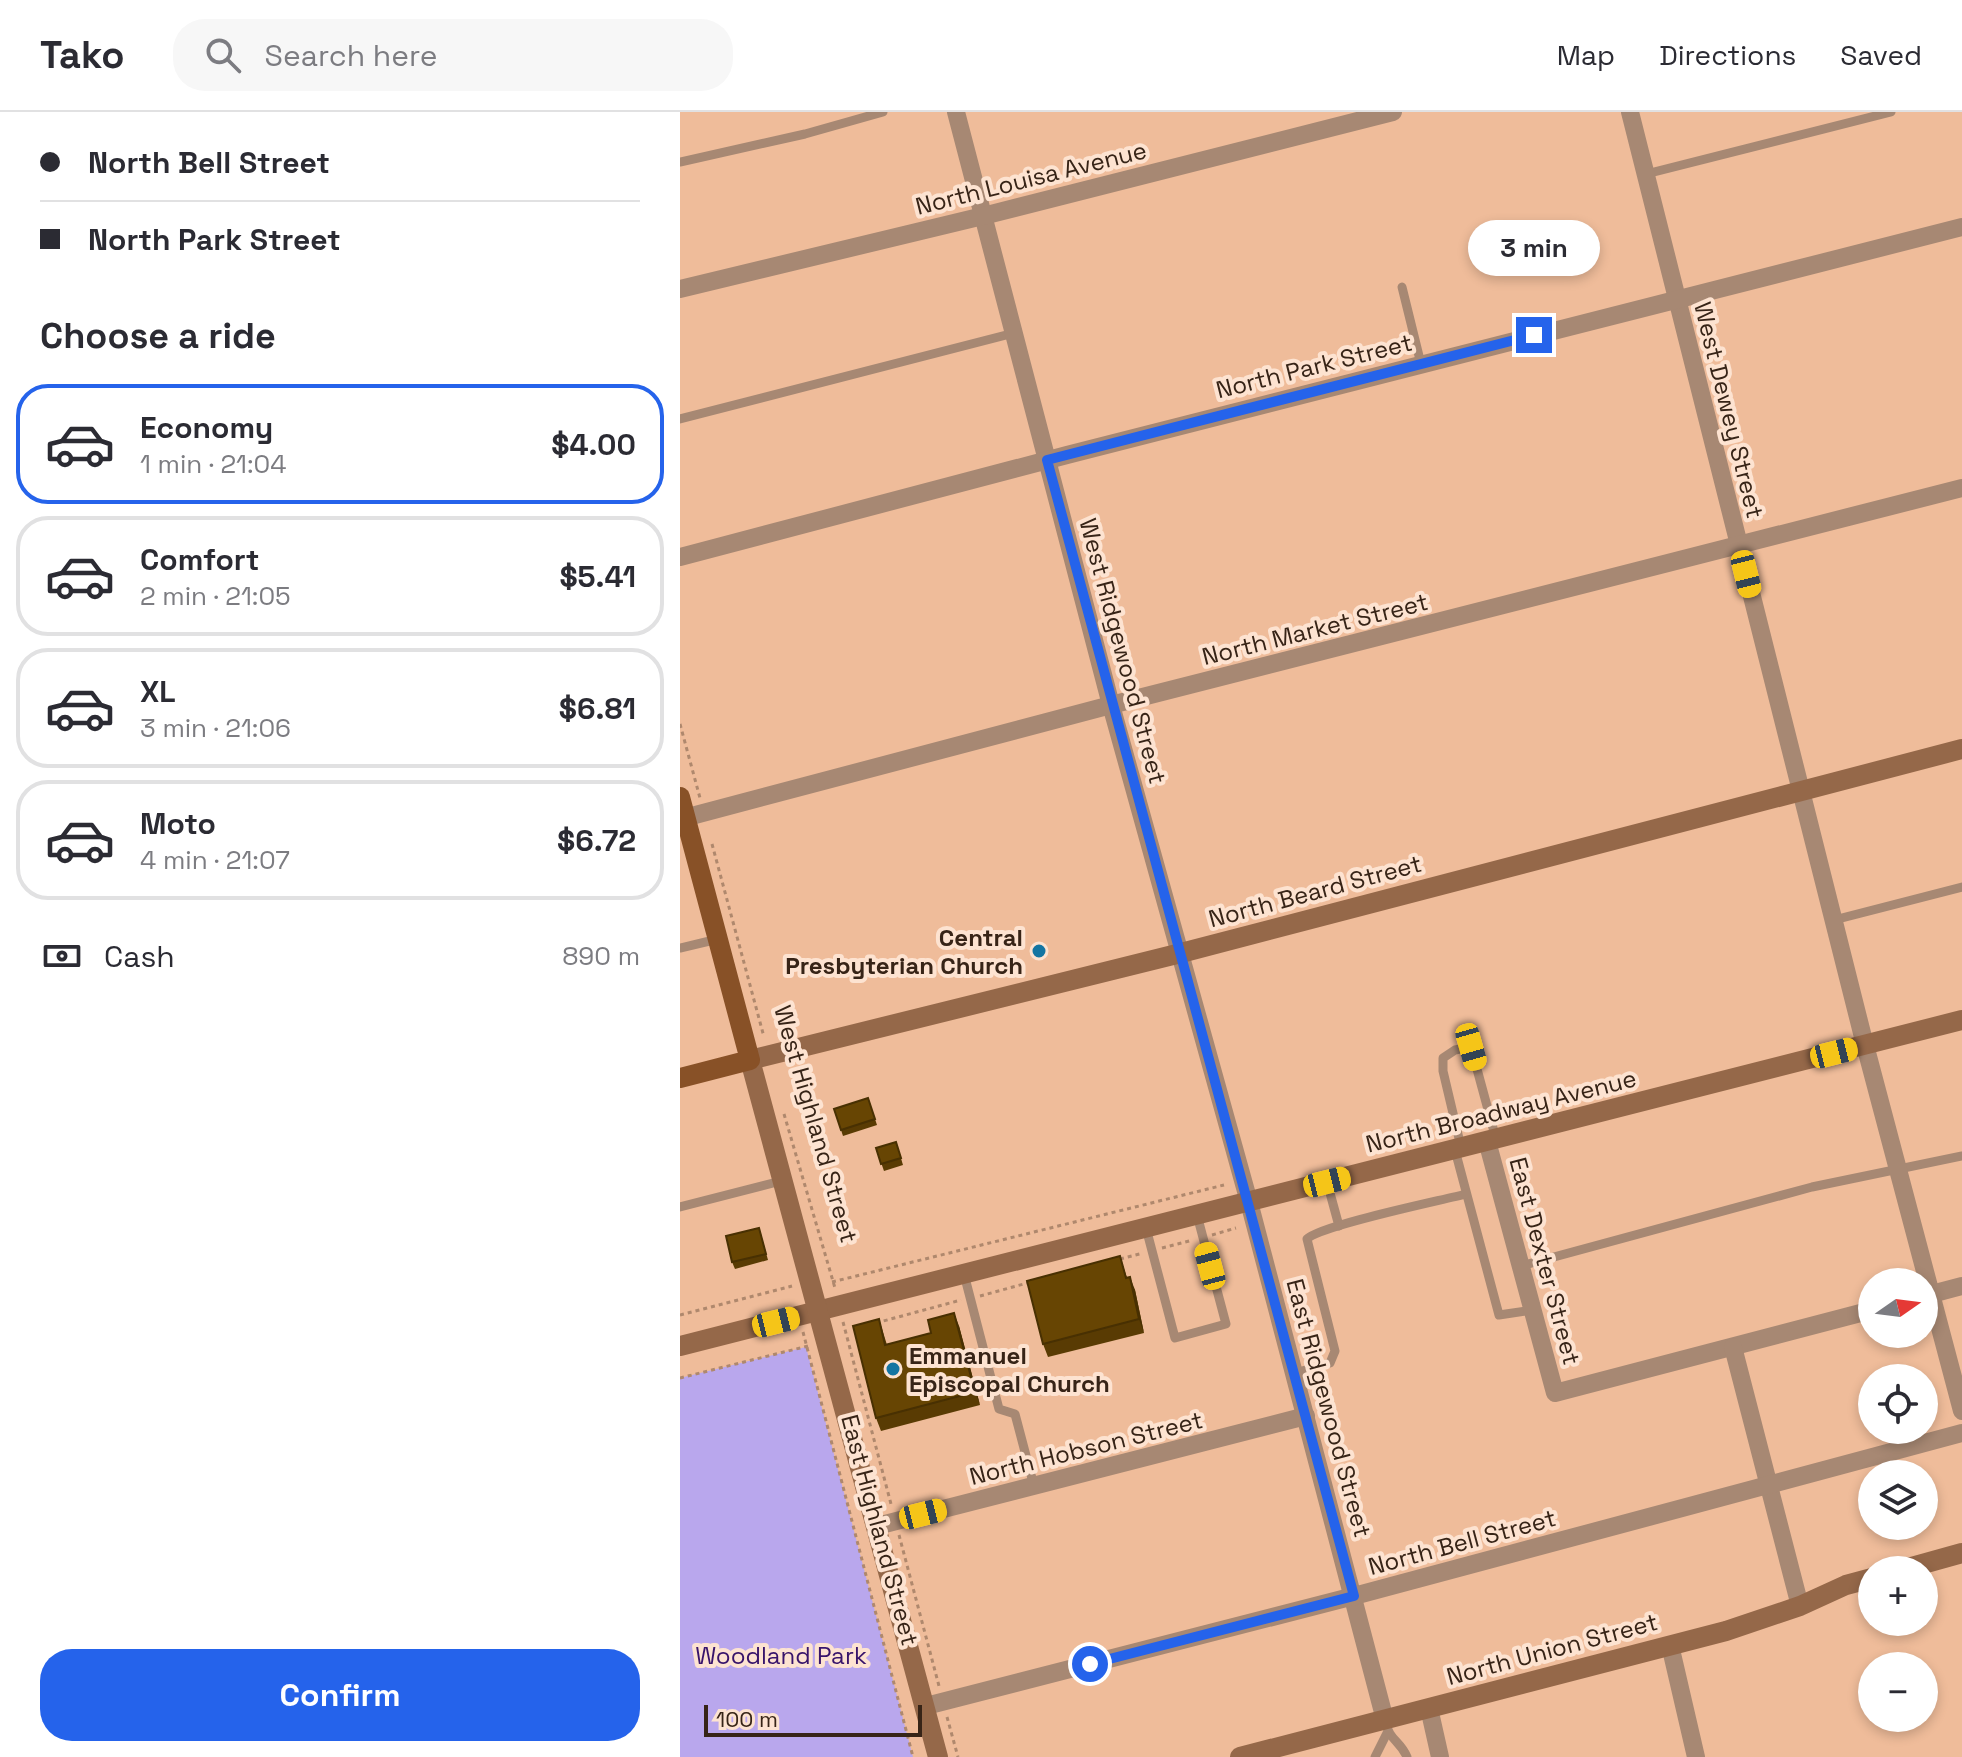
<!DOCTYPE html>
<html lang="en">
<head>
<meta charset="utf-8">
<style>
  :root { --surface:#fff; --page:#f7f7f7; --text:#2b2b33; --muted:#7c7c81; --line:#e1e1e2; --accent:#2563eb }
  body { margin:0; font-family:"Space Grotesk",sans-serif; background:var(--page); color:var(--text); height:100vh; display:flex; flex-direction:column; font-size:30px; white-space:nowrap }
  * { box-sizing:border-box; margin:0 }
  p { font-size:26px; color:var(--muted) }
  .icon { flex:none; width:44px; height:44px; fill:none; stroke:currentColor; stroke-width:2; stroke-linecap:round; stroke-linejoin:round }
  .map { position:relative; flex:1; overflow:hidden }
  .panel { display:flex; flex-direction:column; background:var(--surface); width:680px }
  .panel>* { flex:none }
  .hud { display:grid; align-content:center; height:176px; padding:0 40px; background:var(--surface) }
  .needle { width:52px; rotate:76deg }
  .buttons { position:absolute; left:1178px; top:1156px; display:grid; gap:16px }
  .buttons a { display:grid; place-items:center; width:80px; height:80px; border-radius:50%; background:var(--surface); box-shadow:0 4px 12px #0003; font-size:40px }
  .scale { position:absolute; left:24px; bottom:20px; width:218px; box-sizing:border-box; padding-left:8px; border:4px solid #372417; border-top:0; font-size:22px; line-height:28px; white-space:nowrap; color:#372417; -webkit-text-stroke:6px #fde3d1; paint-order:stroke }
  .end { position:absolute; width:36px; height:36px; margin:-18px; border:10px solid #2563eb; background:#fff; box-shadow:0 0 0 4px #fff }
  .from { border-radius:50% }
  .bubble { position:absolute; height:56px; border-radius:28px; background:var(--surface); box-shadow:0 4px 12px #0003; font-size:26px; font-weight:700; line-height:56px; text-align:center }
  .car { position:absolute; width:24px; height:48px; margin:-24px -12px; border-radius:10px; box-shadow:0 0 6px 2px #0007; background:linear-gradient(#f5c518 24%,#345 0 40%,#f5c518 0 76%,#345 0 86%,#f5c518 0) }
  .hud b { display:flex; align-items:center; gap:28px; height:76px; font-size:30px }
  .hud b+b { border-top:2px solid var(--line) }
  .hud i { width:20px; height:20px; background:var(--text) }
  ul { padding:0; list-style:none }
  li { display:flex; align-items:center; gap:24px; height:120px; margin:0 16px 12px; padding:0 24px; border:4px solid var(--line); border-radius:32px }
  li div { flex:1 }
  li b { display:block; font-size:30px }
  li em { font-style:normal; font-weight:700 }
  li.on { border-color:var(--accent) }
  li>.icon { width:72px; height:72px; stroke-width:1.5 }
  h2 { padding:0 40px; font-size:36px; line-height:96px }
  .pay { display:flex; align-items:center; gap:20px; height:88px; padding:0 40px; font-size:30px }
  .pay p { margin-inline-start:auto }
  .primary-button { display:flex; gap:16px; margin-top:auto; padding:16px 40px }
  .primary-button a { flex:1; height:92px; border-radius:32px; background:var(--accent); color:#fff; font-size:32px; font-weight:700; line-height:92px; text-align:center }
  header { display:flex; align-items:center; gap:48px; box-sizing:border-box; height:112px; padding:0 40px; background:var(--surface); border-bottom:2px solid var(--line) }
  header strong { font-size:38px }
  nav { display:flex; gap:44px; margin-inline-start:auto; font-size:28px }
  .search { width:560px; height:72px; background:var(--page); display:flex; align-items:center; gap:20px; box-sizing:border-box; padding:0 28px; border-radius:32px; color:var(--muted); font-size:30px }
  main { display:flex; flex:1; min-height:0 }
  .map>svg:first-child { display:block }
  .green { fill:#b9a7ed }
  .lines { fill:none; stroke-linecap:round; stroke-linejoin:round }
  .path { stroke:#af886d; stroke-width:3; stroke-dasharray:4 4; stroke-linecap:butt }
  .lane { stroke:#a78873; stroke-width:9 }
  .street { stroke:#a78873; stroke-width:18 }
  .secondary { stroke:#956849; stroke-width:20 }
  .primary { stroke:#885127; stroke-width:20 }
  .wall { fill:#593b03 }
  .shaded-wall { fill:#483002 }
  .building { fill:#674503; stroke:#483002; stroke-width:2 }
  .route { stroke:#2563eb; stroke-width:10 }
  .poi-dot { fill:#1475a2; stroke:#fde3d1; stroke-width:3 }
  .labels { text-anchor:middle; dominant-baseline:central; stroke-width:8; stroke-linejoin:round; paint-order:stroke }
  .street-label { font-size:24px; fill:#372417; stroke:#fde3d1 }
  .poi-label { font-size:24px; font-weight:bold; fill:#372417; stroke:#fde3d1; text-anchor:end }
  .park-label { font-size:24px; fill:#38146b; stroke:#fde3d1 }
</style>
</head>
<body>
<header>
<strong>Tako</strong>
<div class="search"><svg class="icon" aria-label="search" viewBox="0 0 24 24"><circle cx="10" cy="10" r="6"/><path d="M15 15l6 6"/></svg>Search here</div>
<nav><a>Map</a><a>Directions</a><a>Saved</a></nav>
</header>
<main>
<section class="panel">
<div class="hud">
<b><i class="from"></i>North Bell Street</b>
<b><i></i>North Park Street</b>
</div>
<h2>Choose a ride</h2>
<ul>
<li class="on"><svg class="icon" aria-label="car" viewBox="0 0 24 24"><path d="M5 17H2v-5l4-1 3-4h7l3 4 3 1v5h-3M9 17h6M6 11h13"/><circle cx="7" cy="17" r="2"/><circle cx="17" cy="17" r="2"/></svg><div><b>Economy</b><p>1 min · 21:04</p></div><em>$4.00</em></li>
<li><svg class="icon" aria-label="car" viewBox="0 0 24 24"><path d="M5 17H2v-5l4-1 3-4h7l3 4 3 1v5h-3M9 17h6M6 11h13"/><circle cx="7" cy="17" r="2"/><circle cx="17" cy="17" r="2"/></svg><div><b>Comfort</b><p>2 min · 21:05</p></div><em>$5.41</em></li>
<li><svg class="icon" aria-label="car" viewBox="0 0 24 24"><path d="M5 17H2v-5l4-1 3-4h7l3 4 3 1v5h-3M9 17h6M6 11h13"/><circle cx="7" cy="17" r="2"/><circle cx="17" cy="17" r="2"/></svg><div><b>XL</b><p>3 min · 21:06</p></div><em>$6.81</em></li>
<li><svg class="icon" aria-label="car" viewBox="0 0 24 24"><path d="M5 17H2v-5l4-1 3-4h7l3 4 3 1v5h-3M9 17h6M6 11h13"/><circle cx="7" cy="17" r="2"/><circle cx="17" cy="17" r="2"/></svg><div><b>Moto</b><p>4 min · 21:07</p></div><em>$6.72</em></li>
</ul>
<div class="pay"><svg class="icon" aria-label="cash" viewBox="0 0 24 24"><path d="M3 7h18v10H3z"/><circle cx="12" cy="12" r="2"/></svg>Cash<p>890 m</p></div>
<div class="primary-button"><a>Confirm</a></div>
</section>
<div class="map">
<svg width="1282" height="1645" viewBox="0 0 1282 1645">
  <rect width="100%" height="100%" fill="#efbc9a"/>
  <polygon class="green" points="126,1235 233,1645 0,1645 0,1266"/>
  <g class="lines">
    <g class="path">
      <polyline points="0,612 20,686"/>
      <polyline points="32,732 84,925"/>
      <polyline points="104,1002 155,1176"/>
      <polyline points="532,1123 556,1116"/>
      <polyline points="482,1136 513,1128"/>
      <polyline points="440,1147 463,1141"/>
      <polyline points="152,1170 544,1073"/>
      <polyline points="300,1184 351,1170"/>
      <polyline points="0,1203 112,1174"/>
      <polyline points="163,1210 211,1392"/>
      <polyline points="196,1211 281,1188"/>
      <polyline points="123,1220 233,1645"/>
      <polyline points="0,1266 128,1234"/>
      <polyline points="219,1423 259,1574"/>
      <polyline points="267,1605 278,1645"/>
    </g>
    <g class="lane">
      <polyline points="0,50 125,22 203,0"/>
      <polyline points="966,62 1211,0"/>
      <polyline points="722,175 741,252"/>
      <polyline points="0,307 334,221"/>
      <polyline points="1154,808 1282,775"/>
      <polyline points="0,836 38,827"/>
      <polyline points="781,1035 763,959 763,946 775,938 791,935 816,1027"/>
      <polyline points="775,1038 819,1203 853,1198"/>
      <polyline points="647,1070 659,1114"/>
      <polyline points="0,1095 101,1069"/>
      <polyline points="466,1116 495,1226 546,1212 517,1103"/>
      <polyline points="841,1154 1132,1075 1282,1044"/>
      <polyline points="284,1162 319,1297 335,1302 354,1374"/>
      <path d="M615 1261 650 1251 655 1239 627 1127C641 1113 759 1089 786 1082"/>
      <path d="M705 1608C709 1629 720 1628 727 1645"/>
      <polyline points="695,1645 707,1621"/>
    </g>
    <g class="street">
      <polyline points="276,0 431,593 569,1090 705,1608"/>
      <polyline points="950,0 1185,933 1282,1299"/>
      <polyline points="0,177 303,104 713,0"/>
      <polyline points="0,445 387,343 1282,115"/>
      <polyline points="0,707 431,593 1282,376"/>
      <polyline points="807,1029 875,1281 1192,1198"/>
      <polyline points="1244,1184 1282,1174"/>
      <polyline points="1053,1235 1120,1494"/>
      <polyline points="197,1414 626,1304"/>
      <polyline points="990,1533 1016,1645"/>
      <polyline points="246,1594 674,1484 1282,1321"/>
      <polyline points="749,1596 760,1645"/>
    </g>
    <g class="secondary">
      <polyline points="0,1234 1282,908"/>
      <polyline points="1221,1458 1282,1441"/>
      <polyline points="258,1645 70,948 501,841 1282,637"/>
      <polyline points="560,1645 1046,1519 1120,1494 1166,1473 1192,1466"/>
    </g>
    <polyline class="primary" points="0,685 70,948 0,966"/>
  </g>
  <g class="wall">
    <polygon points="188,986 197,1013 163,1024 154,997"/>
    <polygon points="216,1030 223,1053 204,1059 196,1036"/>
    <polygon points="81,1122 88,1148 55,1157 52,1150"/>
    <polygon points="440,1144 447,1166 455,1178 464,1221 368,1245 363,1232"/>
    <polygon points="199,1207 207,1233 279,1214 300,1293 201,1319 196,1306"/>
  </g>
  <g class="shaded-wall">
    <polygon points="450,1165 455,1178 464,1221 459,1207"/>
    <polygon points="274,1201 279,1214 300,1293 295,1280"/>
  </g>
  <g class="building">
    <polygon points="188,986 195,1007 161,1018 154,997"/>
    <polygon points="216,1030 221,1046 201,1052 196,1036"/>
    <polygon points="79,1116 86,1142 52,1150 46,1124"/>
    <polygon points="440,1144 446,1166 450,1165 459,1207 363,1232 347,1169"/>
    <polygon points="274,1201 295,1280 196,1306 173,1214 199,1207 205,1233 251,1221 248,1208"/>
  </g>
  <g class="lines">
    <polyline class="route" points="410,1552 674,1484 367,348 854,223"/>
  </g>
  <g class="poi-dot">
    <circle cx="359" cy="839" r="8"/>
    <circle cx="213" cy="1257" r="8"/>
  </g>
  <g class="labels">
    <g class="street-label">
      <text transform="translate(351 66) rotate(-14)">North Louisa Avenue</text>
      <text transform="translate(634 254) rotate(-14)">North Park Street</text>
      <text transform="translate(1049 298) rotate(76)">West Dewey Street</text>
      <text transform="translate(635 517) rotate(-14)">North Market Street</text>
      <text transform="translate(443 539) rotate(75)">West Ridgewood Street</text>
      <text transform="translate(635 779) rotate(-15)">North Beard Street</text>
      <text transform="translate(821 999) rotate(-14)">North Broadway Avenue</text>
      <text transform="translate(136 1012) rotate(74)">West Highland Street</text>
      <text transform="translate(865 1149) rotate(75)">East Dexter Street</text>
      <text transform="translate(649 1296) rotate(75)">East Ridgewood Street</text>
      <text transform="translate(406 1336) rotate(-14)">North Hobson Street</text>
      <text transform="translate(200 1418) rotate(75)">East Highland Street</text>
      <text transform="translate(782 1430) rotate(-15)">North Bell Street</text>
      <text transform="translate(872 1537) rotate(-15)">North Union Street</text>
    </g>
    <g class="poi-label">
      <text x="343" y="825">Central<tspan x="343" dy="28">Presbyterian Church</tspan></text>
      <text x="229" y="1243" text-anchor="start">Emmanuel<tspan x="229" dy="28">Episcopal Church</tspan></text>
    </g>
    <g class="park-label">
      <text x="101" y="1543">Woodland Park</text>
    </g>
  </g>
</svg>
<div class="buttons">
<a><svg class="needle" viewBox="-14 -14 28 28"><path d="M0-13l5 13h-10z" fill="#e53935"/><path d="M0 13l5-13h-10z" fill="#7c7c81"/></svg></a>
<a><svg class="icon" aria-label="locate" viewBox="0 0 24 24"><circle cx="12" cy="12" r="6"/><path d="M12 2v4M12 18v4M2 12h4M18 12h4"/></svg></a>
<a><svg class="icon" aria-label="layers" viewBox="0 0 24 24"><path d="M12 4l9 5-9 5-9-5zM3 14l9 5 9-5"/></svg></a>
<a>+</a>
<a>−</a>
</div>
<div class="scale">100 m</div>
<i class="end from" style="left:410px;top:1552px"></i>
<i class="end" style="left:854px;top:223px"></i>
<div class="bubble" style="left:788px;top:108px;width:132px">3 min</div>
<i class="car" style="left:1066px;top:462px;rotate:166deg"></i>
<i class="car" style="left:791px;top:935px;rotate:164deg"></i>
<i class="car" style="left:1154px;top:941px;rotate:76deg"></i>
<i class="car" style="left:647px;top:1070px;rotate:76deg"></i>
<i class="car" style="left:530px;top:1154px;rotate:345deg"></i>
<i class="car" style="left:96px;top:1210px;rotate:76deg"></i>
<i class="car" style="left:243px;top:1402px;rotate:76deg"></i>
</div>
</main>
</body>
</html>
